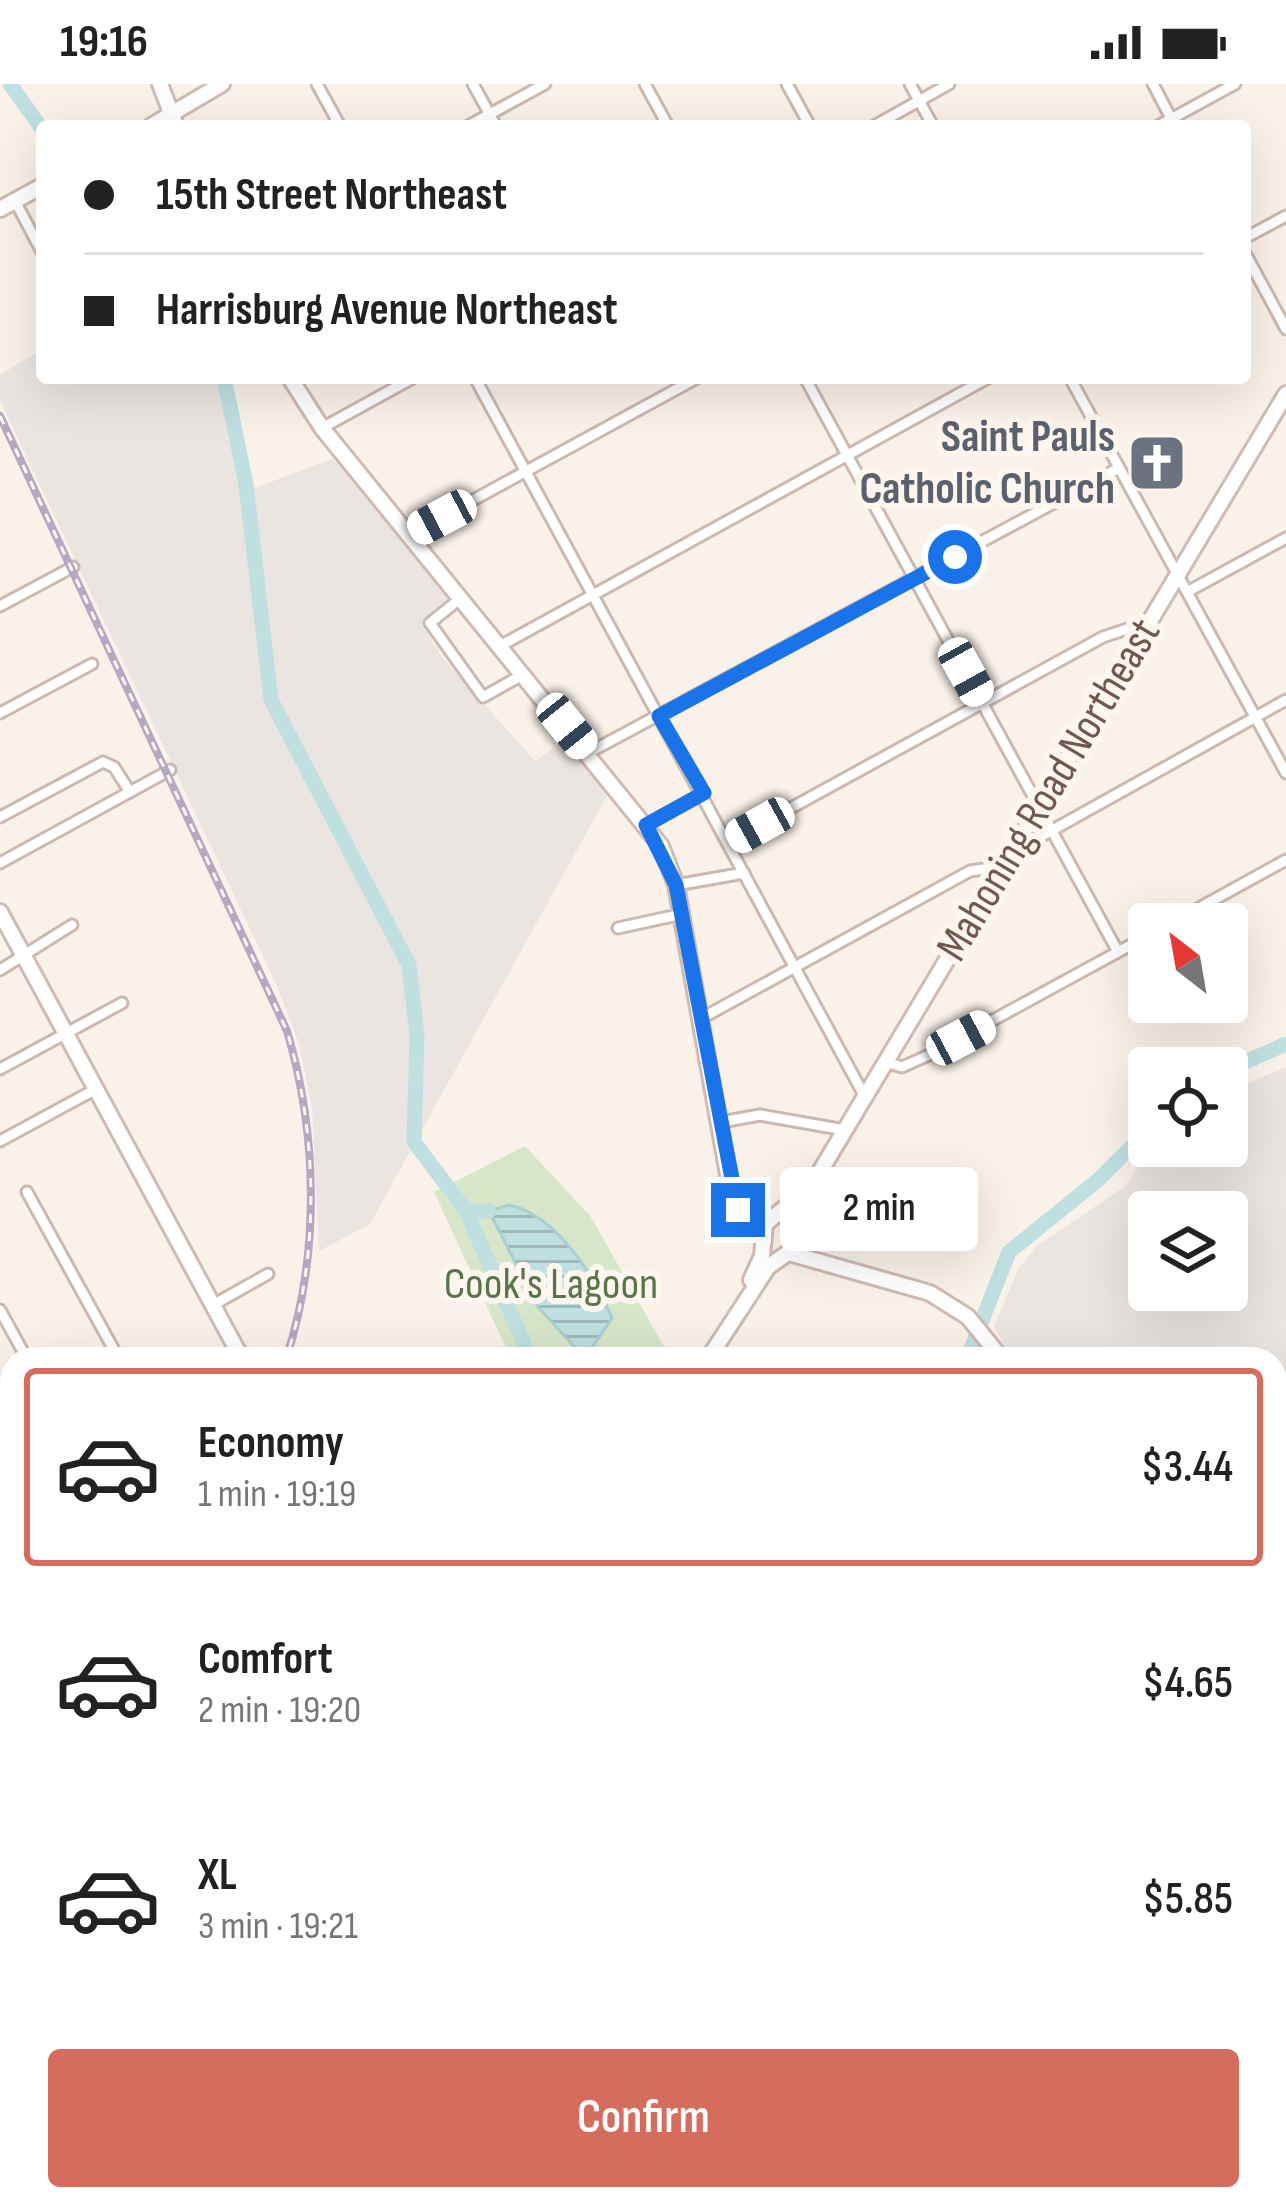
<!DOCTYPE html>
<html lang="en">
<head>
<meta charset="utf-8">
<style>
  :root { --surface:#fff; --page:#f2f2f2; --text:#222; --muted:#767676; --line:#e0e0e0; --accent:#d46d5d }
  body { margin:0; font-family:"Sofia Sans Condensed",sans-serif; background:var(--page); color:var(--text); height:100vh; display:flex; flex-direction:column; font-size:45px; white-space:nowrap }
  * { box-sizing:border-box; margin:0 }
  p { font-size:39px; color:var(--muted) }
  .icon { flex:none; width:66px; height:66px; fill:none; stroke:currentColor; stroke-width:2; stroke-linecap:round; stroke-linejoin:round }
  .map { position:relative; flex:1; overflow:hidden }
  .panel { position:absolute; left:0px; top:1263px; width:1287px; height:864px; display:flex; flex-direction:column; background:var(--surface); border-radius:36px 36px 0 0; box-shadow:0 12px 48px #0002 }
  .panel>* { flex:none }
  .guide { position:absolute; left:36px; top:36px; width:1215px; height:264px; border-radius:12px; box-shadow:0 12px 48px #0002; display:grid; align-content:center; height:264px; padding:0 48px; background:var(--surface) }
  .needle { width:78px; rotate:329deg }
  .controls { position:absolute; left:1128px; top:819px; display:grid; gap:24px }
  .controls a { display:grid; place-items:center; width:120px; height:120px; border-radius:12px; background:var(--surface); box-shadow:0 12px 48px #0002; font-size:60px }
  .end { position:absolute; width:54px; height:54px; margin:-27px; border:15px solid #1a73e8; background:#fff; box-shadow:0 0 0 6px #fff }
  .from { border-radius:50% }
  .bubble { position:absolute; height:84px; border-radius:12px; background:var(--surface); box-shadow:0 12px 48px #0002; font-size:39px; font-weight:600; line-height:84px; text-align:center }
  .car { position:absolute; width:36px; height:72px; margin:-36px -18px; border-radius:15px; box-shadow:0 0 9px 3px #0007; background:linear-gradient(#fff 24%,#345 0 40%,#fff 0 76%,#345 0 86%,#fff 0) }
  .guide b { display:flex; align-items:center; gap:42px; height:114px; font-size:45px }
  .guide b+b { border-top:3px solid var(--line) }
  .guide i { width:30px; height:30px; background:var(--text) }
  ul { padding:21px 0 0; list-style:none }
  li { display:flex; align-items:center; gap:36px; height:198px; margin:0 24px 18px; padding:0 24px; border:6px solid transparent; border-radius:12px }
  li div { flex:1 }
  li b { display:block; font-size:45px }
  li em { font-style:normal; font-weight:600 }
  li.on { border-color:var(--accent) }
  li>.icon { width:108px; height:108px; stroke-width:1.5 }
  .action { display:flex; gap:24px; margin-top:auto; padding:24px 48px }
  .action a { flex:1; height:138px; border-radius:12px; background:var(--accent); color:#fff; font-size:48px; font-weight:600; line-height:138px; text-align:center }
  .status { display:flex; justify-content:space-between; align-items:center; height:84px; padding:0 60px; background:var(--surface); direction:ltr }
  .status svg { height:33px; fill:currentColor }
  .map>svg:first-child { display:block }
  .industrial { fill:#ebe5e1; fill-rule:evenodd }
  .park { fill:#d7e6c9 }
  .water { fill:url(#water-rules); stroke:#a7cfd2; stroke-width:3 }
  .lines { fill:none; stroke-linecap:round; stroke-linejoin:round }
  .river { stroke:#bfdfe1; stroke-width:15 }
  .street-casing { stroke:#cbb9b0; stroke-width:15 }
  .secondary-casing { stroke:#cfbbb1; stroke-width:20 }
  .street { stroke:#fff; stroke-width:9 }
  .secondary { stroke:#fff; stroke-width:14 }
  .rail-casing { stroke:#b4a8c2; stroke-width:8 }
  .rail { stroke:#fdf6ef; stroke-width:3; stroke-dasharray:9; stroke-linecap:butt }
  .route { stroke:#1a73e8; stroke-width:15 }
  .labels { text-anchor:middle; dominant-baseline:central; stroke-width:12; stroke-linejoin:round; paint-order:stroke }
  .worship-label { font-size:45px; font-weight:bold; fill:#5b616d; stroke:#fdf6ef; text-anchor:end }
  .street-label { font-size:45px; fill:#71584f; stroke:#fdf6ef }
  .park-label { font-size:45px; fill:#5a7549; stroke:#fdf6ef }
</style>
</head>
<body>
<div class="status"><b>19:16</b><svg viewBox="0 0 49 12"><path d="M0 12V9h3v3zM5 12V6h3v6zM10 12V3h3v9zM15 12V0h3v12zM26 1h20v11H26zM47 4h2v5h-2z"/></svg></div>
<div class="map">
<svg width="1286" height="2127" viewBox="0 0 1286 2127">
  <defs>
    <pattern id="water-rules" width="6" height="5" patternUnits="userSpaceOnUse" patternTransform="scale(3)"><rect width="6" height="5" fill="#bfdfe1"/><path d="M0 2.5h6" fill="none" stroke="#a0b8b9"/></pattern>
  </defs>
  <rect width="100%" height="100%" fill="#faf2e9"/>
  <g class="industrial">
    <polygon points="42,265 42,294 221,294 244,408 337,373 450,514 422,540 442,573 535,677 567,655 608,710 370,1140 319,1167 312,1023 299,960 277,902 0,317 0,291"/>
    <path d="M1286 983V2127H1110L1103 2115H1275V1275H1012L994 1243 1018 1185 1037 1162 1127 1101 1150 1062H1227V1008ZM1149 1128H1227V1206H1149Z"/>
  </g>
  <g class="park">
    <polygon points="525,1062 591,1133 671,1275 511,1275 434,1108"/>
    <path d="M12 1860V1976C0 1942 0 1894 12 1860Z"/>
  </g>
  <path class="water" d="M509 1121C556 1131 594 1191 612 1234L585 1274 538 1223 489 1127Z"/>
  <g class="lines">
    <g class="river">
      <polyline points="10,0 42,45"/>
      <polyline points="224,294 246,400 271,616 409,881 417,952 414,1058 466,1127 531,1275"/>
      <polyline points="1227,986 1286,960"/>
      <polyline points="466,1127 489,1127"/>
      <polyline points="967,1275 1009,1168 1098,1096 1149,1045"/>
      <polyline points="564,2115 570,2127"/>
    </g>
    <defs>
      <g id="street">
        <polyline points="317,0 340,42"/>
        <polyline points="473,0 496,42"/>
        <polyline points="645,0 668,42"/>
        <polyline points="787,0 810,42"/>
        <polyline points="910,0 933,42"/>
        <polyline points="1153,0 1175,42"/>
        <polyline points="468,42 545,0"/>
        <polyline points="874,42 949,0"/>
        <polyline points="1158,42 1235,0"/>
        <polyline points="15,117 42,168"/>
        <polyline points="1245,154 1286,132"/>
        <polyline points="1245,169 1286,245"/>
        <polyline points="475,294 865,1013"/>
        <polyline points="805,294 1118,868"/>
        <polyline points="1070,294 1286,689"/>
        <polyline points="322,344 413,294"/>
        <polyline points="409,451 697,294"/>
        <polyline points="1187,508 1286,454"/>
        <polyline points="461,514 430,539 483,613 524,590"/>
        <polyline points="0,522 73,483"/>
        <polyline points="500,562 988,294"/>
        <polyline points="0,629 92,580"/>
        <polyline points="588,669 1119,384"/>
        <polyline points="0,733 103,678 114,683 130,708"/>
        <polyline points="646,741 704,709"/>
        <polyline points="729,758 1103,553 1127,545 1141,552"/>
        <polyline points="1013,768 1286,616"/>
        <polyline points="0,779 170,686"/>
        <polyline points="676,801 744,789"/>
        <polyline points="1170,840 1286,776"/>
        <polyline points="618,844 682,830"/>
        <polyline points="0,886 72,841"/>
        <polyline points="702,934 970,787 984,785 997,792"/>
        <polyline points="886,978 902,983 929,971 1149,851"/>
        <polyline points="0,985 122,919"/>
        <polyline points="721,1038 760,1031 845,1046"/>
        <polyline points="0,1057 96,1005"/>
        <polyline points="27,1108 119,1275"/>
        <polyline points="213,1221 268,1190"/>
        <polyline points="0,1226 27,1275"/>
        <polyline points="0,1494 12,1516"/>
        <polyline points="0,1570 12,1564"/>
        <polyline points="0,1616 12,1640"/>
        <polyline points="0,1972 12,1993"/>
        <polyline points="80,2115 87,2127"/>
        <polyline points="505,2115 510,2125"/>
        <polyline points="845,2115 852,2127"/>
        <polyline points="247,2127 269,2115"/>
        <polyline points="404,2127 405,2115"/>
        <polyline points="945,2127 967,2115"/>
      </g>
      <g id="secondary">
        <polyline points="160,0 176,42"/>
        <polyline points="151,42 222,0"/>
        <polyline points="0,125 42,102"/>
        <polyline points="290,294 322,344 661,762 676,801 732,1113 762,1151"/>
        <polyline points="0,828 242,1275"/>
        <polyline points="789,1169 930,1209 968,1233 1002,1275"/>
        <polyline points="751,1196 762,1172 765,1140 803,1109"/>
        <polyline points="708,1275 768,1183 799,1161 802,1130 812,1101 1286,310"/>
        <polyline points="0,1691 12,1684"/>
        <polyline points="0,1809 12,1786"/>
        <polyline points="1093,2115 1099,2127"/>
        <polyline points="329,2127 330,2115"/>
      </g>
    </defs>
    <use href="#street" class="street-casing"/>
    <use href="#secondary" class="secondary-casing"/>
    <use href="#street" class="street"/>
    <use href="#secondary" class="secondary"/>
    <defs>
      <g id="rail">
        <path d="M0 332 287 947C318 1052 320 1171 286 1275"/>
        <polyline points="1275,1700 1286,1680"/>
        <polyline points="0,1852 12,1828"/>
        <polyline points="1035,2127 1042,2115"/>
      </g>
    </defs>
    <use href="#rail" class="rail-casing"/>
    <use href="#rail" class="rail"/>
  </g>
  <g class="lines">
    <polyline class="route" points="738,1126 676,801 646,741 704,709 659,632 955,473"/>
  </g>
  <defs>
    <symbol id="church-square" viewBox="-11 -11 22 22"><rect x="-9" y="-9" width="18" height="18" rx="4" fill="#6b7280" stroke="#fdf6ef"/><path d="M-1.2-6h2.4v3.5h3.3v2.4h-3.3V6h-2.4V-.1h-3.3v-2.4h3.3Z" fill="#fff"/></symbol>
  </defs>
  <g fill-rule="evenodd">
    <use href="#church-square" x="1124" y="346" width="66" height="66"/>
  </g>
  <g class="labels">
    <g class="worship-label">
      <text x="1115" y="353">Saint Pauls<tspan x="1115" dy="52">Catholic Church</tspan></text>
    </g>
    <g class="street-label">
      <text transform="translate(1049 706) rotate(-59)">Mahoning Road Northeast</text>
    </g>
    <g class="park-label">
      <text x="551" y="1200">Cook's Lagoon</text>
    </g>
  </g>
</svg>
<div class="controls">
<a><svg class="needle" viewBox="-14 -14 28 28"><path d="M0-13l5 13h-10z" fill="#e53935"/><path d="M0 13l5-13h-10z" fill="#767676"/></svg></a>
<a><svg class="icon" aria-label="locate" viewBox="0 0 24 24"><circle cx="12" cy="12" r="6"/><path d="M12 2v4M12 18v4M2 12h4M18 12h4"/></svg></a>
<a><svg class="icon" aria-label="layers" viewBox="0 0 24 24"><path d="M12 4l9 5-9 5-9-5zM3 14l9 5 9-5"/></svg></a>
</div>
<i class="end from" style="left:955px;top:473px"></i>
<i class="end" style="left:738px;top:1126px"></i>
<div class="bubble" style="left:780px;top:1083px;width:198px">2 min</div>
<i class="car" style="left:442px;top:433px;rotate:242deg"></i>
<i class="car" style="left:966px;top:588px;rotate:151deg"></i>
<i class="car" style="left:567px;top:642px;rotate:141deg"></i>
<i class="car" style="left:760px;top:741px;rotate:241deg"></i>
<i class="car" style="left:961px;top:954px;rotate:62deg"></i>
<div class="guide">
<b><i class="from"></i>15th Street Northeast</b>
<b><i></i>Harrisburg Avenue Northeast</b>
</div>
<section class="panel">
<ul>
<li class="on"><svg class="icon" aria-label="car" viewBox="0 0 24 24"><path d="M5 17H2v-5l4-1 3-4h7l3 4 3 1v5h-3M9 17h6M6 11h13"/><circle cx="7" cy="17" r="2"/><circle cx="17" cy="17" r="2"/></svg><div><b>Economy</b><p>1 min · 19:19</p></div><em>$3.44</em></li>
<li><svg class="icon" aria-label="car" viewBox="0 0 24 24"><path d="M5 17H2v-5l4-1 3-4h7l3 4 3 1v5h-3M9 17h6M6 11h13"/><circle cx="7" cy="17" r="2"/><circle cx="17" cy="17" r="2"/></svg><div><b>Comfort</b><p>2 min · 19:20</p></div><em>$4.65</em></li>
<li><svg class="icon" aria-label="car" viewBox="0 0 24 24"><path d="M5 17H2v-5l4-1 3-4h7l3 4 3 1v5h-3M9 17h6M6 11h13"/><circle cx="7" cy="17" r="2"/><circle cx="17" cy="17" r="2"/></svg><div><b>XL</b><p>3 min · 19:21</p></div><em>$5.85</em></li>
</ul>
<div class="action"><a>Confirm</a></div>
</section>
</div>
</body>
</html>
